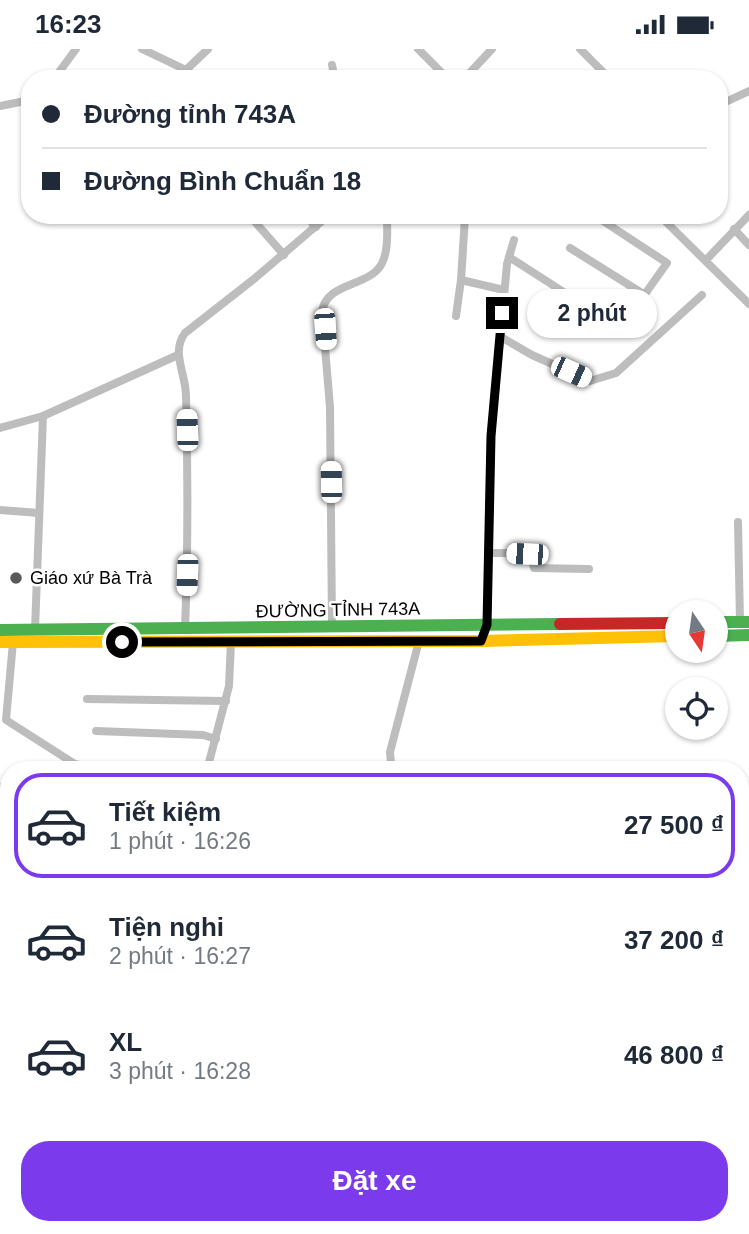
<!DOCTYPE html>
<html lang="vi">
<head>
<meta charset="utf-8">
<style>
  :root { --surface:#fff; --page:#f6f6f7; --text:#1f2937; --muted:#747a83; --line:#e0e1e3; --accent:#7c3aed }
  body { margin:0; font-family:Arial,sans-serif; background:var(--page); color:var(--text); height:100vh; display:flex; flex-direction:column; font-size:26px; white-space:nowrap }
  * { box-sizing:border-box; margin:0 }
  p { font-size:23px; color:var(--muted) }
  .icon { flex:none; width:38px; height:38px; fill:none; stroke:currentColor; stroke-width:2; stroke-linecap:round; stroke-linejoin:round }
  .map { position:relative; flex:1; overflow:hidden }
  .side { position:absolute; left:0px; top:712px; width:749px; height:474px; display:flex; flex-direction:column; background:var(--surface); border-radius:28px 28px 0 0; box-shadow:0 2px 5px #0004 }
  .side>* { flex:none }
  .guide { position:absolute; left:21px; top:21px; width:707px; height:154px; border-radius:28px; box-shadow:0 2px 5px #0004; display:grid; align-content:center; height:154px; padding:0 21px; background:var(--surface) }
  .needle { width:46px; rotate:167deg }
  .buttons { position:absolute; left:665px; top:551px; display:grid; gap:14px }
  .buttons a { display:grid; place-items:center; width:63px; height:63px; border-radius:50%; background:var(--surface); box-shadow:0 2px 5px #0004; font-size:35px }
  .end { position:absolute; width:32px; height:32px; margin:-16px; border:9px solid #000; background:#fff; box-shadow:0 0 0 4px #fff }
  .from { border-radius:50% }
  .bubble { position:absolute; height:49px; border-radius:24px; background:var(--surface); box-shadow:0 2px 5px #0004; font-size:23px; font-weight:800; line-height:49px; text-align:center }
  .car { position:absolute; width:21px; height:42px; margin:-21px -10px; border-radius:9px; box-shadow:0 0 5px 2px #0007; background:linear-gradient(#fff 24%,#345 0 40%,#fff 0 76%,#345 0 86%,#fff 0) }
  .guide b { display:flex; align-items:center; gap:24px; height:66px; font-size:26px }
  .guide b+b { border-top:2px solid var(--line) }
  .guide i { width:18px; height:18px; background:var(--text) }
  ul { padding:12px 0 0; list-style:none }
  li { display:flex; align-items:center; gap:21px; height:105px; margin:0 14px 10px; padding:0 7px; border:4px solid transparent; border-radius:28px }
  li div { flex:1 }
  li b { display:block; font-size:26px }
  li em { font-style:normal; font-weight:800 }
  li.on { border-color:var(--accent) }
  li>.icon { width:63px; height:63px; stroke-width:1.5 }
  .button { display:flex; gap:14px; margin-top:auto; padding:14px 21px }
  .button a { flex:1; height:80px; border-radius:28px; background:var(--accent); color:#fff; font-size:28px; font-weight:800; line-height:80px; text-align:center }
  .status { display:flex; justify-content:space-between; align-items:center; height:49px; padding:0 35px; background:var(--surface); direction:ltr }
  .status svg { height:19px; fill:currentColor }
  .map>svg:first-child { display:block }
  .lines { fill:none; stroke-linecap:round; stroke-linejoin:round }
  .street { stroke:#bdbdbd; stroke-width:8 }
  .fast { stroke:#4caf50; stroke-width:12 }
  .slow { stroke:#ffc107; stroke-width:12 }
  .jam { stroke:#c62828; stroke-width:12 }
  .route { stroke:#000; stroke-width:9 }
  .poi-dot { fill:#595959; stroke:#fff; stroke-width:2.5 }
  .labels { text-anchor:middle; dominant-baseline:central; stroke-width:5; stroke-linejoin:round; paint-order:stroke }
  .poi-label { font-size:18px; fill:#000; stroke:#fff; text-anchor:start }
  .street-label { font-size:18px; fill:#000; stroke:#fff }
</style>
</head>
<body>
<div class="status"><b>16:23</b><svg viewBox="0 0 49 12"><path d="M0 12V9h3v3zM5 12V6h3v6zM10 12V3h3v9zM15 12V0h3v12zM26 1h20v11H26zM47 4h2v5h-2z"/></svg></div>
<div class="map">
<svg width="749" height="1185" viewBox="0 0 749 1185">
  <rect width="100%" height="100%" fill="#fff"/>
  <g class="lines">
    <g class="street">
      <polyline points="142,0 186,21 198,30"/>
      <polyline points="418,0 448,30"/>
      <polyline points="580,0 610,30"/>
      <polyline points="332,16 335,30"/>
      <polyline points="186,21 208,0"/>
      <polyline points="54,30 76,0"/>
      <polyline points="464,30 492,0"/>
      <polyline points="719,56 749,42"/>
      <polyline points="0,57 30,51"/>
      <polyline points="249,166 284,206"/>
      <polyline points="305,166 316,178"/>
      <polyline points="659,166 749,255"/>
      <polyline points="734,180 749,196"/>
      <polyline points="570,199 645,246"/>
      <polyline points="509,208 615,276 623,276 667,214 594,166"/>
      <polyline points="706,211 749,166"/>
      <polyline points="461,231 465,168"/>
      <polyline points="456,267 461,231 504,241"/>
      <polyline points="501,288 532,306 590,332 616,324 702,246"/>
      <polyline points="0,379 43,367"/>
      <polyline points="0,461 39,464"/>
      <polyline points="738,473 740,573"/>
      <polyline points="489,504 527,504 531,507 534,519 589,520"/>
      <path d="M332 578 330 358 322 263C326 233 368 238 381 216 389 203 387 181 387 166"/>
      <path d="M185 580C188 502 188 424 186 346 185 322 171 303 185 284L254 230 329 166"/>
      <polyline points="35,581 43,367 178,306"/>
      <polyline points="481,592 487,576 491,387 507,215 514,191"/>
      <polyline points="13,593 6,671 75,715 101,721 148,717 207,721"/>
      <polyline points="87,650 226,652"/>
      <polyline points="96,682 203,686 216,690"/>
      <polyline points="207,721 229,637 231,593"/>
      <polyline points="396,721 391,715 390,703 419,592"/>
      <polyline points="0,738 5,738 9,729"/>
      <polyline points="0,845 9,848"/>
      <polyline points="0,933 9,936"/>
      <polyline points="740,950 749,953"/>
      <polyline points="9,1032 4,1055 9,1061"/>
      <polyline points="0,1091 9,1092"/>
      <polyline points="40,1178 47,1185"/>
      <polyline points="321,1185 323,1178"/>
      <polyline points="383,1185 385,1178"/>
    </g>
    <g class="fast">
      <polyline points="716,573 749,573"/>
      <polyline points="0,581 560,575"/>
      <polyline points="716,587 749,586"/>
      <polyline points="740,1153 746,1185"/>
    </g>
    <polyline class="slow" points="0,593 481,592 677,587"/>
    <g class="jam">
      <polyline points="560,575 677,574"/>
      <polyline points="740,1071 749,1023"/>
    </g>
  </g>
  <g class="lines">
    <polyline class="route" points="122,593 481,592 487,576 491,387 502,264"/>
  </g>
  <circle class="poi-dot" cx="16" cy="529" r="7"/>
  <g class="labels">
    <g class="poi-label">
      <text x="30" y="529">Giáo xứ Bà Trà</text>
    </g>
    <g class="street-label">
      <text transform="translate(338 561) rotate(-1)">ĐƯỜNG TỈNH 743A</text>
    </g>
  </g>
</svg>
<div class="buttons">
<a><svg class="needle" viewBox="-14 -14 28 28"><path d="M0-13l5 13h-10z" fill="#e53935"/><path d="M0 13l5-13h-10z" fill="#747a83"/></svg></a>
<a><svg class="icon" aria-label="locate" viewBox="0 0 24 24"><circle cx="12" cy="12" r="6"/><path d="M12 2v4M12 18v4M2 12h4M18 12h4"/></svg></a>
</div>
<i class="end from" style="left:122px;top:593px"></i>
<i class="end" style="left:502px;top:264px"></i>
<div class="bubble" style="left:527px;top:240px;width:130px">2 phút</div>
<i class="car" style="left:325px;top:280px;rotate:176deg"></i>
<i class="car" style="left:571px;top:323px;rotate:114deg"></i>
<i class="car" style="left:187px;top:381px;rotate:358deg"></i>
<i class="car" style="left:331px;top:433px;rotate:359deg"></i>
<i class="car" style="left:527px;top:505px;rotate:272deg"></i>
<i class="car" style="left:187px;top:526px;rotate:182deg"></i>
<div class="guide">
<b><i class="from"></i>Đường tỉnh 743A</b>
<b><i></i>Đường Bình Chuẩn 18</b>
</div>
<section class="side">
<ul>
<li class="on"><svg class="icon" aria-label="car" viewBox="0 0 24 24"><path d="M5 17H2v-5l4-1 3-4h7l3 4 3 1v5h-3M9 17h6M6 11h13"/><circle cx="7" cy="17" r="2"/><circle cx="17" cy="17" r="2"/></svg><div><b>Tiết kiệm</b><p>1 phút · 16:26</p></div><em>27 500 ₫</em></li>
<li><svg class="icon" aria-label="car" viewBox="0 0 24 24"><path d="M5 17H2v-5l4-1 3-4h7l3 4 3 1v5h-3M9 17h6M6 11h13"/><circle cx="7" cy="17" r="2"/><circle cx="17" cy="17" r="2"/></svg><div><b>Tiện nghi</b><p>2 phút · 16:27</p></div><em>37 200 ₫</em></li>
<li><svg class="icon" aria-label="car" viewBox="0 0 24 24"><path d="M5 17H2v-5l4-1 3-4h7l3 4 3 1v5h-3M9 17h6M6 11h13"/><circle cx="7" cy="17" r="2"/><circle cx="17" cy="17" r="2"/></svg><div><b>XL</b><p>3 phút · 16:28</p></div><em>46 800 ₫</em></li>
</ul>
<div class="button"><a>Đặt xe</a></div>
</section>
</div>
</body>
</html>
